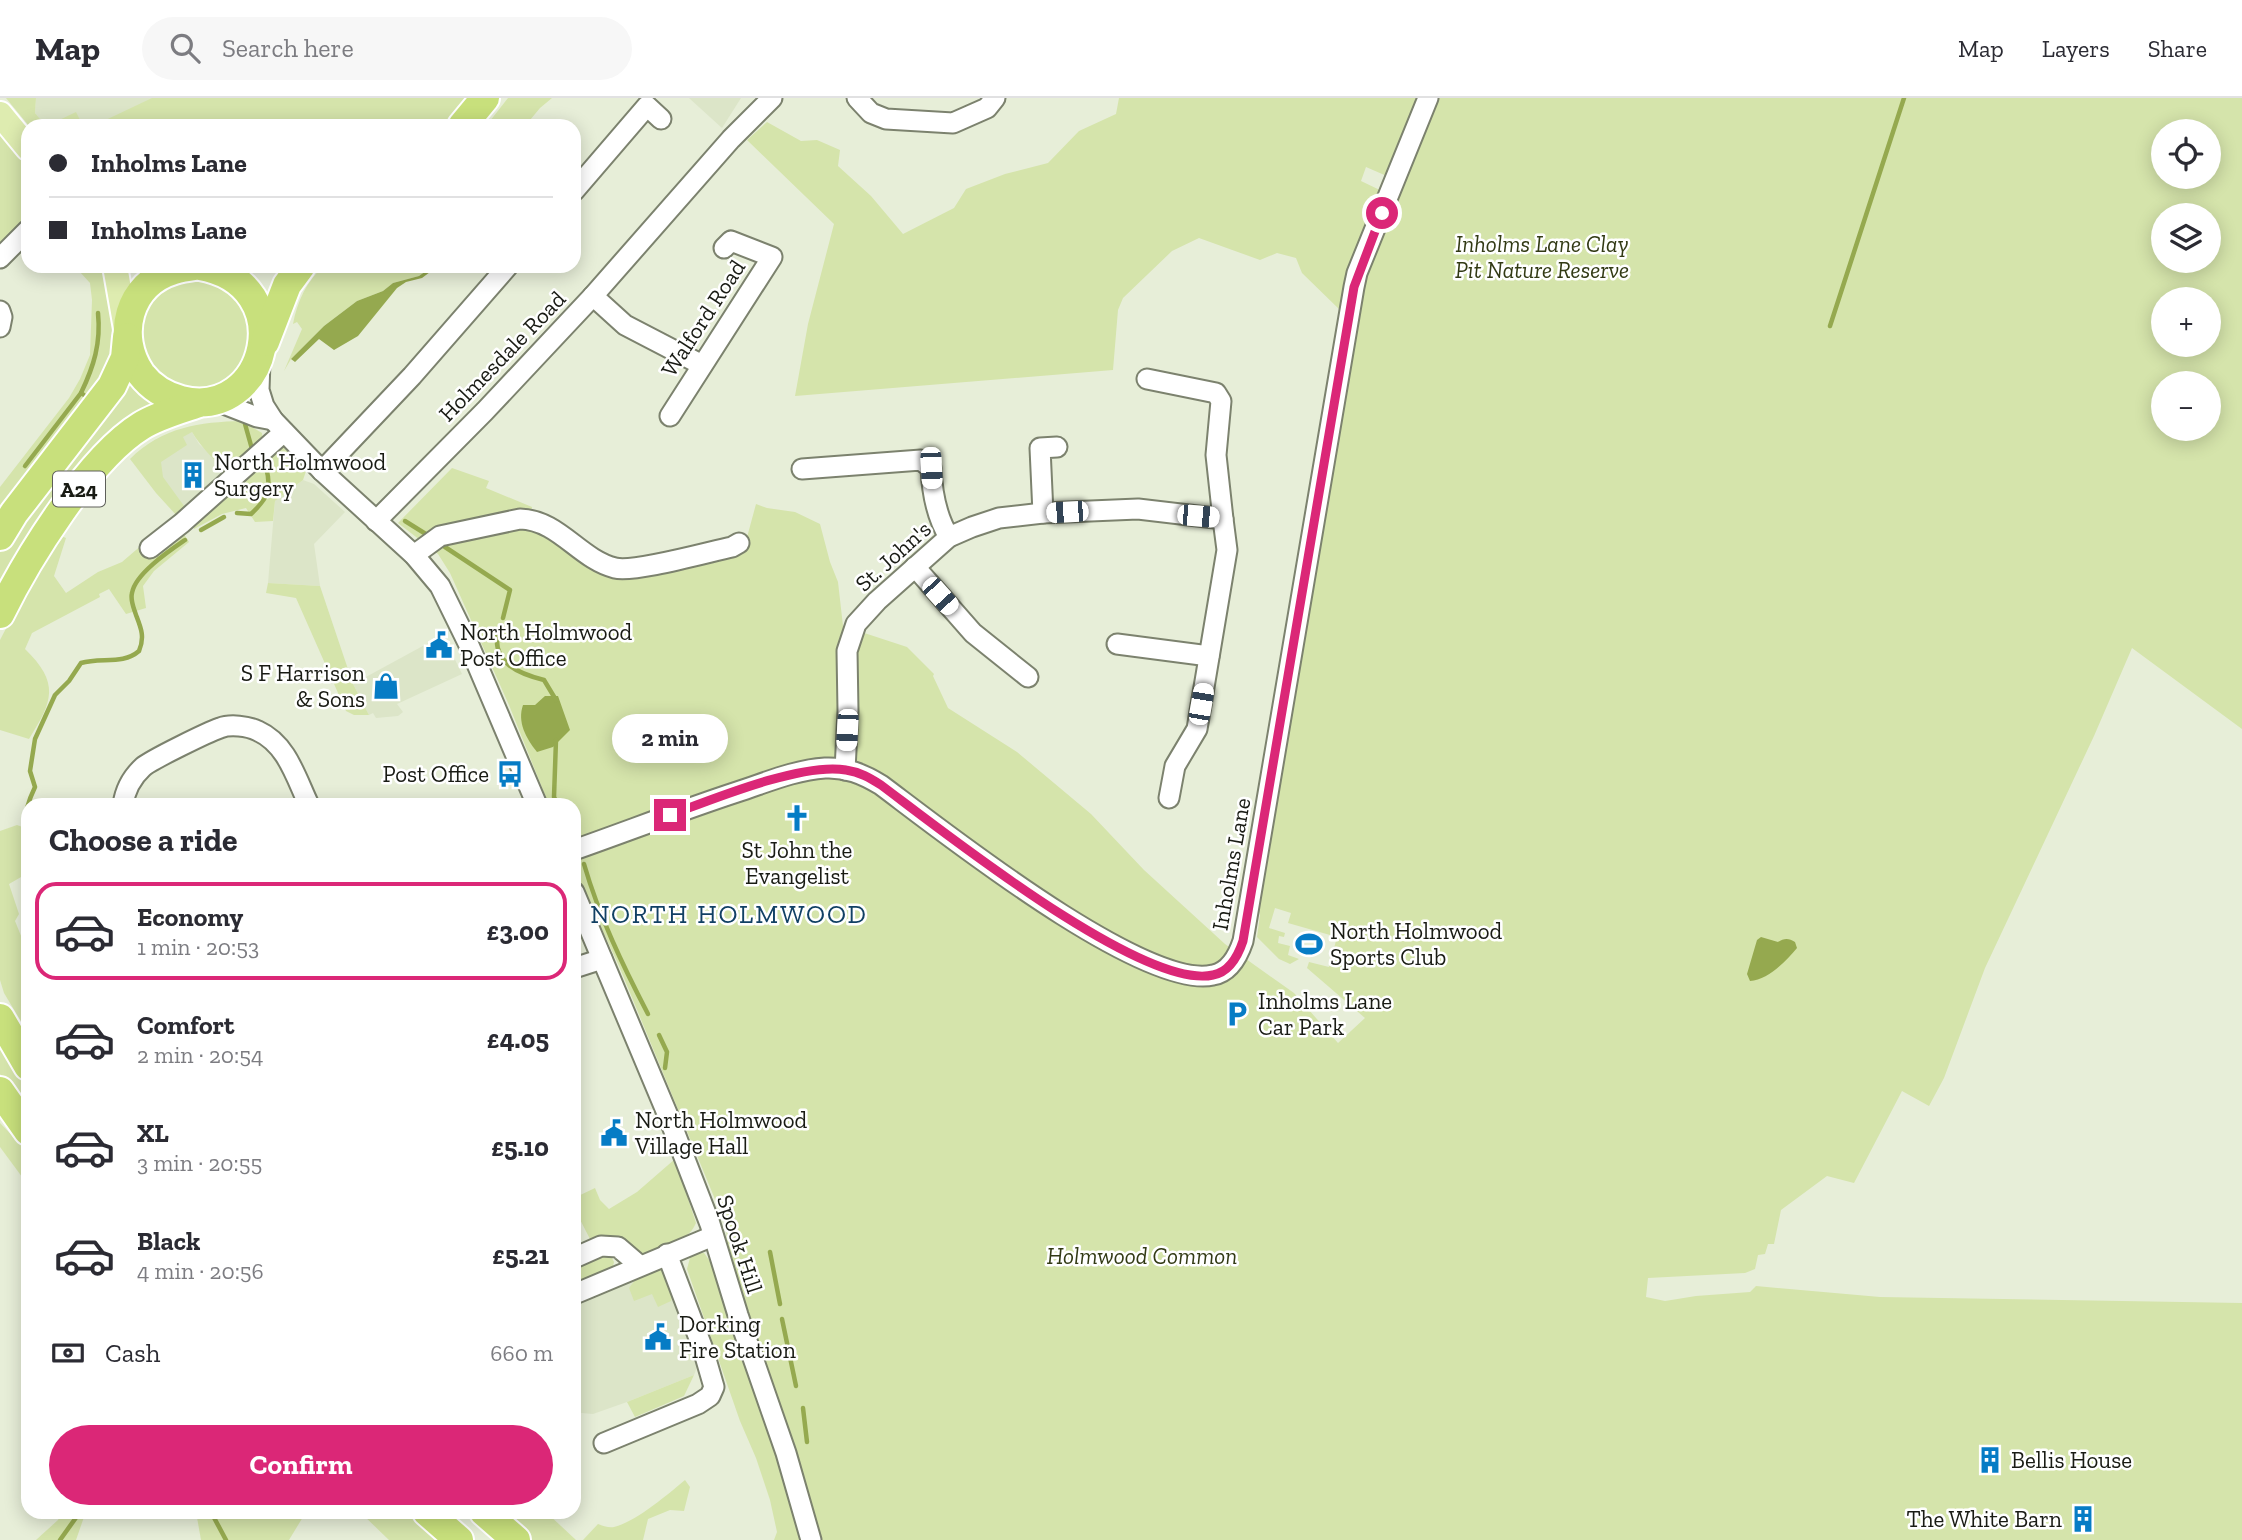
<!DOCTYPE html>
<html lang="en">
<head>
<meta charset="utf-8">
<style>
  :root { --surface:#fff; --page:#f7f7f7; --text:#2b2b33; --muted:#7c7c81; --line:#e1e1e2; --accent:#db2777 }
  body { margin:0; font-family:"Zilla Slab",serif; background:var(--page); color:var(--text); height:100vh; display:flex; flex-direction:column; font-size:26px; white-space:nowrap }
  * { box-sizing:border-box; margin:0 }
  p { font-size:23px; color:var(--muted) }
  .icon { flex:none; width:38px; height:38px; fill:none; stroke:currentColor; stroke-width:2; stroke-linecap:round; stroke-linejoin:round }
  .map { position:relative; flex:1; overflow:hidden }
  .drawer { position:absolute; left:21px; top:700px; width:560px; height:721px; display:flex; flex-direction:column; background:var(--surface); border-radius:21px; box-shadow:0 4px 18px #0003 }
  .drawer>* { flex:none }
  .hud { position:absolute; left:21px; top:21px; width:560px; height:154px; border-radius:21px; box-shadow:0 4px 18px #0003; display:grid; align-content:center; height:154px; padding:0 28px; background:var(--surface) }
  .controls { position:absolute; left:2151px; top:21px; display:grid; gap:14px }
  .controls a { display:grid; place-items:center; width:70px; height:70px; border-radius:50%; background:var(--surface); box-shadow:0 4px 18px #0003; font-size:35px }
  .end { position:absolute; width:32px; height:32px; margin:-16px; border:9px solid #db2777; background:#fff; box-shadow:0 0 0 4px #fff }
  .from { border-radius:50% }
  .bubble { position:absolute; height:49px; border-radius:24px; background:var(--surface); box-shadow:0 4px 18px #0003; font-size:23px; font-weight:800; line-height:49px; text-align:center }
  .car { position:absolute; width:21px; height:42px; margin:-21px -10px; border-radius:9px; box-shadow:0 0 5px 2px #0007; background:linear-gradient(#fff 24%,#345 0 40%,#fff 0 76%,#345 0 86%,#fff 0) }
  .hud b { display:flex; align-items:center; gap:24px; height:66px; font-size:26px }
  .hud b+b { border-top:2px solid var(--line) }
  .hud i { width:18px; height:18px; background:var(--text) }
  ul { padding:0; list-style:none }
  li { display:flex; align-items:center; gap:21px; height:98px; margin:0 14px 10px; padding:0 14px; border:4px solid transparent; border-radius:21px }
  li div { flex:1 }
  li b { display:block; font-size:26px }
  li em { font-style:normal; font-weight:800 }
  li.on { border-color:var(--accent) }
  li>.icon { width:63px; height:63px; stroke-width:1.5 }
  h2 { padding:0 28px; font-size:32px; line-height:84px }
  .pay { display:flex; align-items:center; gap:18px; height:77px; padding:0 28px; font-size:26px }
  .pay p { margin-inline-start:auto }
  .primary-button { display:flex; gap:14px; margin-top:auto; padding:14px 28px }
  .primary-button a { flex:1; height:80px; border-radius:42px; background:var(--accent); color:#fff; font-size:28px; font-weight:800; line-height:80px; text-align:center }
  header { display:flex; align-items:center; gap:42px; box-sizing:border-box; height:98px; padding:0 35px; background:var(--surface); border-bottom:2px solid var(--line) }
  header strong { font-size:33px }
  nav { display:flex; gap:38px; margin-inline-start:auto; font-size:24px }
  .search { width:490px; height:63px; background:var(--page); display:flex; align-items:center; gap:18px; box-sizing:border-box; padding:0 24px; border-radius:38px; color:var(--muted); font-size:26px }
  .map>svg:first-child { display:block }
  .built { fill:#dce5c8 }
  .green { fill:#d5e4ab; fill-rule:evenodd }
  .water { fill:#95a94f }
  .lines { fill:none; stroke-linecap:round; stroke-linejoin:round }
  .stream { stroke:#95a94f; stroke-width:4.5 }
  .minor-casing { stroke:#7c826e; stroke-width:23 }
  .major-casing { stroke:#fff; stroke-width:28 }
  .highway-casing { stroke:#fff; stroke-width:32 }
  .minor { stroke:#fff; stroke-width:19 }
  .major { stroke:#deecb0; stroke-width:24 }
  .highway { stroke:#c8e07c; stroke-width:28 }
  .route { stroke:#db2777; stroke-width:9 }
  .labels { text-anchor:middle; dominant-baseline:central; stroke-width:5; stroke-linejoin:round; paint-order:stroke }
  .shield { fill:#fff; stroke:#5e5f5a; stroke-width:2 }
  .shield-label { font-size:21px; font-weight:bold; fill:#191b14 }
  .park-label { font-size:23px; font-style:italic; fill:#323a14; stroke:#fff }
  .street-label { font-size:23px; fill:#191b14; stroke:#fff }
  .poi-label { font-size:23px; fill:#191b14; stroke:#fff; text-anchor:start }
  .quarter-label { font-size:26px; letter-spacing:2px; fill:#114064; stroke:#fff }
</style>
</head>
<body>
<header>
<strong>Map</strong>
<div class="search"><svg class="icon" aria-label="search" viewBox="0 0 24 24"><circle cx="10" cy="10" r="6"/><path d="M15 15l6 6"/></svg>Search here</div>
<nav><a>Map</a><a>Layers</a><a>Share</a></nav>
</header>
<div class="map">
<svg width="2242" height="1442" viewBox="0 0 2242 1442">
  <rect width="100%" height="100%" fill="#e7eed8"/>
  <g class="built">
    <polygon points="36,0 379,0 388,28 64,28 40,21 35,15"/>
    <polygon points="689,0 741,0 722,30"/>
    <polygon points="192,334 199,346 212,358 227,377 183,416 161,392 154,342"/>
    <polygon points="303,382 314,386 345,414 314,446 320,488 268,485 275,403"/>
    <polygon points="443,537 462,576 397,606 403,614 398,618 376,620 373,615 369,617 353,586"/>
    <polygon points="614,1164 612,1171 666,1172 699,1264 694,1277 627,1304 593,1316 581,1315 574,1318 574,1169"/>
  </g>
  <g class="green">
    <polygon points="6,0 36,0 35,15 40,21 53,25 76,14 83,28 29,28"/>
    <polygon points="152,0 473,0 449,28 93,28"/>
    <polygon points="508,0 552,0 540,10 525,28 486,28"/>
    <polygon points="1119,0 1421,0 1389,79 1366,69 1361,83 1384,94 1347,175 1341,213 1302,175 1296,160 1277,155 1260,162 1199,140 1172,153 1123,200 1118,212 1113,272 795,298 808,226 834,126 747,42 767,24 801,43 817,42 840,52 838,68 871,98 903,136 954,110 966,91 1005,76 1048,65 1079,33 1116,16"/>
    <path d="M1439 0H2242V631L2132 550 2094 638 1985 870 1944 980 1929 1008 1902 993 1854 1085 1827 1078 1781 1112 1774 1146H1768L1765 1156 1758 1157 1755 1171 1745 1175 1648 1180 1646 1199 1665 1203 1696 1198 1750 1194 1756 1188 1880 1199 2242 1205V1442H774L777 1434 770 1402 756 1360 740 1323 687 1171 691 1156 704 1155 713 1167 728 1162 726 1128 619 868 575 773 576 766 583 757 582 740H574V707H549L509 607 450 475 438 456 398 425 452 370 489 383 486 390 532 409 530 428 611 476 746 443 756 406 767 410 795 414 820 426 830 464 838 484 843 528 907 549 934 576 933 578 948 610 1017 654 1091 716 1144 772 1225 846 1294 895 1338 945 1365 920 1307 870 1309 864 1329 869 1337 839 1288 825 1291 815 1275 810 1269 830 1285 835 1284 839 1279 838 1278 845 1290 848 1288 857 1299 861 1290 866 1279 861 1257 839 1260 817 1256 805 1301 562 1363 187ZM2163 33H2208V79H2163ZM2163 117H2208V163H2163ZM2163 201H2208V247H2163ZM2163 285H2208V331H2163Z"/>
    <polygon points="0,30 28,64 28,119 0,146"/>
    <polygon points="79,168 106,168 113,184 117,265 0,427 0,389 69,300 80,281 90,257 92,202 90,185 80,174 82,171"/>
    <path d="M324 168H433L419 178 393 185 383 193 357 203 324 228 291 261 284 273 302 231 297 224 293 226C297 204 307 182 324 168Z"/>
    <path d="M201 180 235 195 253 233C246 258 239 285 209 291 198 294 182 289 171 288L144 260 139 229 146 209 160 192 179 182Z"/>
    <polygon points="129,275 157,304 0,496 0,454 6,444"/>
    <path d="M242 323 262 335 263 346 227 377C216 362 201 350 192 334L183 339 187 347 161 364 163 379 187 412 177 418 156 395 130 361C162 329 200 324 242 323Z"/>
    <polygon points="283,349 306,373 303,382 275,403 273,423 255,424 246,410 222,416 194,431 193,424 268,357"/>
    <path d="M183 435 189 444 154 473 143 488 146 510 126 516 109 491 99 496 100 499 32 535 25 551C60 585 53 603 29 641L0 632V542L36 473 61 438 66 440 54 478 66 495 98 474 122 464 143 446Z"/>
    <polygon points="268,485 320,488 353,586 369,617 354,617 346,613 296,500 266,495"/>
    <polygon points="17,727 28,731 28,775 9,786 19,816 15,823 28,855 28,935 4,895 0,882 0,733"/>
    <polygon points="0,938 28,984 28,1017 0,976"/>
    <polygon points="0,1025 28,1054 28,1087 0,1049"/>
    <path d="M675 1061 696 1125C691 1137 683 1140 672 1145 664 1149 654 1155 646 1155 624 1156 618 1133 590 1141L574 1110V1100L595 1090 600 1102 609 1111 637 1094Z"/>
    <polygon points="605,1155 611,1158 614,1164 612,1171 574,1189 574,1169"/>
    <polygon points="654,1170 666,1172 674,1192 671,1203 658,1209 652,1196 634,1203 629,1190 639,1177"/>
    <polygon points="694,1277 684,1298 635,1319 627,1304"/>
    <path d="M685 1382 690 1389 684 1413 670 1412 648 1421 643 1442H583L598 1426C603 1428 609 1430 614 1429 637 1423 667 1397 685 1382Z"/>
    <polygon points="62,1414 87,1414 84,1419 76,1442 36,1442 58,1422"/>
    <polygon points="196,1414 306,1414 289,1442 201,1442"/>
    <polygon points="360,1414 410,1414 441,1442 389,1442"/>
    <polygon points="499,1414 546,1414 576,1442 530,1442"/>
  </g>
  <g class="water">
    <polygon points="433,168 438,168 422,180 406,184 397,190 358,238 334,252 319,241 295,264 291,261 324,228 357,203 383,193 393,185 419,178"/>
    <path d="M545 598H558L570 632 553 649 537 654C526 640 517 624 523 607H535Z"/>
    <path d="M1761 839 1778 844C1784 840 1789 840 1795 844L1797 850C1786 863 1768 882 1750 883L1747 876 1757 842Z"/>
  </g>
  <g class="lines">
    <g class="stream">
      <polyline points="1830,228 1904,0"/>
      <path d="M81 295C94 268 101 245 98 215"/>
      <polyline points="245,326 252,351"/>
      <polyline points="25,368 81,295 84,297"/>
      <path d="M237 415 251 416C268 400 272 392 266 369"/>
      <polyline points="405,423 429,438"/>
      <polyline points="201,432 224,419"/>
      <polyline points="445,449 510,492 503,520"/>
      <path d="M498 534C491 565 520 576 544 582L556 602"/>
      <polyline points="556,642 554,699 558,707"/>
      <path d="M584 766C599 818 623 868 648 916"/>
      <path d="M28 772C23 739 20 720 35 689L30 673 35 641 55 597 69 583 81 565C101 559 123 567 139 553 145 539 141 530 136 517 134 510 130 503 132 495 135 476 169 453 185 442"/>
      <polyline points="659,937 667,954 665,970"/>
      <polyline points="770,1154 780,1206"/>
      <polyline points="782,1221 796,1288"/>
      <polyline points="803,1310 807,1344"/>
      <polyline points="211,1414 226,1442"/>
      <polyline points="60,1442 80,1414"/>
    </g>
    <defs>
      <g id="minor">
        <polyline points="857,0 871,15 886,21 953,25 987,10 995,0"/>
        <polyline points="574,93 647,8 661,21"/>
        <polyline points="0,160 28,132"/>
        <polyline points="593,198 625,227 702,267"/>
        <polyline points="0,213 2,219 0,229"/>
        <polyline points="260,263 259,292 264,308 273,322 322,373 414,457 440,488 468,545 537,707"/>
        <polyline points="1147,281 1216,295 1221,303 1216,357 1223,421"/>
        <polyline points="216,303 257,319 273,322"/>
        <polyline points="670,318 772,159 731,143 724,150"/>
        <path d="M802 371 921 362 931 370C932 395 936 418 949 439"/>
        <polyline points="322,373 412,278 508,168"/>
        <polyline points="1043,415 1040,350 1057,349"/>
        <polyline points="376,423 485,313 593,198 731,41 772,0"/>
        <polyline points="150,450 182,425 284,334"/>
        <path d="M414 457 440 438 520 421C559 422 579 461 615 470 634 475 708 454 732 449L739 445"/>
        <polyline points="915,469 973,535 1028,579"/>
        <polyline points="1117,546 1209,558"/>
        <polyline points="845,672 848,613 847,553 856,526 877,503 949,439 972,429 999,420 1043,415 1138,411 1223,421 1227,452 1197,631 1175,668 1169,700"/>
        <path d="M123 707C125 692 131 680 143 669 151 662 208 634 220 630 230 626 248 628 258 633 287 646 296 680 309 707"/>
        <path d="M574 752C628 733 682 712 737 694 765 685 794 672 825 670 846 669 863 676 881 687 940 731 1144 893 1213 877 1230 874 1238 858 1243 843L1354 189 1357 175 1428 0"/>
        <polyline points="574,794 669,1020 710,1126 738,1217 786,1355 811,1442"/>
        <polyline points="574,870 602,861"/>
        <polyline points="574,1160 601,1148 618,1149 639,1167"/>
        <polyline points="577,1195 713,1138"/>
        <polyline points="604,1345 698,1306 710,1298 714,1289 703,1251 667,1156"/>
      </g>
      <g id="major">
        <polyline points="0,16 28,50"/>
        <polyline points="115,168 126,231"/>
      </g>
      <g id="highway">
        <polyline points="462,28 485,0"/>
        <path d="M195 168C188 169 181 170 174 172 128 186 115 238 141 276 151 289 166 298 181 302 268 324 302 186 200 168"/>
        <polyline points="265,244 287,187 301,168"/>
        <polyline points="0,438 14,415 112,288 125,260 127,239"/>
        <path d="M0 516C27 461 89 360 141 328 157 318 178 312 196 306"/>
        <polyline points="0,920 28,968"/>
        <polyline points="0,993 28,1033"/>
        <polyline points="427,1414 459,1442"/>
        <polyline points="484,1414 516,1442"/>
      </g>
    </defs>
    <use href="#minor" class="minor-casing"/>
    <use href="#major" class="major-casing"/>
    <use href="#highway" class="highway-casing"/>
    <use href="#minor" class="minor"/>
    <use href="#major" class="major"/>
    <use href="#highway" class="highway"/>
  </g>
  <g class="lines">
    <path class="route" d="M670 717C713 701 803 664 846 672 860 674 870 680 881 687 940 731 1143 893 1213 877 1230 874 1238 858 1243 843L1354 189 1382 115"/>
  </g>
  <defs>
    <symbol id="building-bare" viewBox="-9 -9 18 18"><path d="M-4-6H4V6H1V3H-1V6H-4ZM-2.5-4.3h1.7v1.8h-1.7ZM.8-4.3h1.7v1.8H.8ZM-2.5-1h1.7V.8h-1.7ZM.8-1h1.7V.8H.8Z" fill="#067cc5" stroke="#fff" stroke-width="2.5" paint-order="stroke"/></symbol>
    <symbol id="civic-bare" viewBox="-9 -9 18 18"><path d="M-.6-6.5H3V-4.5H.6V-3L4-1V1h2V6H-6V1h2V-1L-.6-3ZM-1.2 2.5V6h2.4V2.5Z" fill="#067cc5" stroke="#fff" stroke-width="2.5" paint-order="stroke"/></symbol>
    <symbol id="shop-bare" viewBox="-9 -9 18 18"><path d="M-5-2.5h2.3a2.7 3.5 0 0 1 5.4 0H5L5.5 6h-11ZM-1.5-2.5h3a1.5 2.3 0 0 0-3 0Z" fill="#067cc5" stroke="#fff" stroke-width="2.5" paint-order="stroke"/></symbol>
    <symbol id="bus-bare" viewBox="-9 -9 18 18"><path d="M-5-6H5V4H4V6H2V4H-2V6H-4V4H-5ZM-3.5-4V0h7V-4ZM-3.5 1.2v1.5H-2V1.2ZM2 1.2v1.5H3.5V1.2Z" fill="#067cc5" stroke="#fff" stroke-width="2.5" paint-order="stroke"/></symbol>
    <symbol id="church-bare" viewBox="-9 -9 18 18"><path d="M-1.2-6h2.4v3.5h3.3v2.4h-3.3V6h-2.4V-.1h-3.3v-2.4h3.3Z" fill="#067cc5" stroke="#fff" stroke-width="2.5" paint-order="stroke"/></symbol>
    <symbol id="stadium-bare" viewBox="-9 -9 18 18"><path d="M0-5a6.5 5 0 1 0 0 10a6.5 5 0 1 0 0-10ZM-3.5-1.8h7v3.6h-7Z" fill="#067cc5" stroke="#fff" stroke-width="2.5" paint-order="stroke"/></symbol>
    <symbol id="parking-bare" viewBox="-9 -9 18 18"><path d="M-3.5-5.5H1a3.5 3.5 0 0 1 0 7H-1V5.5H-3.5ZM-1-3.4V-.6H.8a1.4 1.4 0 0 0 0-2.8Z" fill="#067cc5" stroke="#fff" stroke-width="2.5" paint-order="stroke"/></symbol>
  </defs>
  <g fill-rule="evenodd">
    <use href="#building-bare" x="174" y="358" width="38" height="38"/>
    <use href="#civic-bare" x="420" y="528" width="38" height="38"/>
    <use href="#shop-bare" x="367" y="569" width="38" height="38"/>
    <use href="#bus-bare" x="491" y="657" width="38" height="38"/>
    <use href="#church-bare" x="778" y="701" width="38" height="38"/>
    <use href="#stadium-bare" x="1290" y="827" width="38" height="38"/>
    <use href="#parking-bare" x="1218" y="897" width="38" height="38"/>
    <use href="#civic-bare" x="595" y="1016" width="38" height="38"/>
    <use href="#civic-bare" x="639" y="1220" width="38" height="38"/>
    <use href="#building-bare" x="1971" y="1343" width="38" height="38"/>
    <use href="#building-bare" x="2064" y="1402" width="38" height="38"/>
  </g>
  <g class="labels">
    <rect class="shield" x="53" y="373.5" width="52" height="35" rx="5"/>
    <g class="shield-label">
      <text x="79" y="391">A24</text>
    </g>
    <g class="park-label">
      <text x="1542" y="146">Inholms Lane Clay<tspan x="1542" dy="26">Pit Nature Reserve</tspan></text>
      <text x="1142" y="1158">Holmwood Common</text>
    </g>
    <g class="street-label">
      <text transform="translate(703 220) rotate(-57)">Walford Road</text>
      <text transform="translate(502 258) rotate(-46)">Holmesdale Road</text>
      <text transform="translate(893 458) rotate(-42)">St. John's</text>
      <text transform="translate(1231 766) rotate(-80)">Inholms Lane</text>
      <text transform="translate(740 1146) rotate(72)">Spook Hill</text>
    </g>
    <g class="poi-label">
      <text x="214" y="364">North Holmwood<tspan x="214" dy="26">Surgery</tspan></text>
      <text x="460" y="534">North Holmwood<tspan x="460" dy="26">Post Office</tspan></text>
      <text x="365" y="575" text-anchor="end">S F Harrison<tspan x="365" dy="26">&amp; Sons</tspan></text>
      <text x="489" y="676" text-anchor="end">Post Office</text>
      <text x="797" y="752" text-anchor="middle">St John the<tspan x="797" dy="26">Evangelist</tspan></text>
      <text x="1330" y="833">North Holmwood<tspan x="1330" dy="26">Sports Club</tspan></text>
      <text x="1258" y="903">Inholms Lane<tspan x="1258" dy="26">Car Park</tspan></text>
      <text x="635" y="1022">North Holmwood<tspan x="635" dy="26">Village Hall</tspan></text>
      <text x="679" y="1226">Dorking<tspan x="679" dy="26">Fire Station</tspan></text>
      <text x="2011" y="1362">Bellis House</text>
      <text x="2062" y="1421" text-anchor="end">The White Barn</text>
    </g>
    <g class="quarter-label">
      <text x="729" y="816">NORTH HOLMWOOD</text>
    </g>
  </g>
</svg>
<div class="controls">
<a><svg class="icon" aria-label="locate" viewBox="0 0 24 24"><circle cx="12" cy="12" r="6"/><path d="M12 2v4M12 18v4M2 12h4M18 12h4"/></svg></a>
<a><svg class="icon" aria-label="layers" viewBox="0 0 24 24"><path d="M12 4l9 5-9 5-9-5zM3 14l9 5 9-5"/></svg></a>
<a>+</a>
<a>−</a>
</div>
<i class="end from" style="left:1382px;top:115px"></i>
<i class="end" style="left:670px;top:717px"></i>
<div class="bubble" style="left:612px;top:616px;width:116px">2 min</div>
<i class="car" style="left:931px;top:370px;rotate:177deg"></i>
<i class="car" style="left:1067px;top:414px;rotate:267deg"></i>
<i class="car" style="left:1198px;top:418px;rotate:95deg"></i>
<i class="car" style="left:940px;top:498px;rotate:138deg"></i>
<i class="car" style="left:1201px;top:606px;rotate:10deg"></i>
<i class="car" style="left:847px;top:632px;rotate:183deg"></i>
<div class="hud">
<b><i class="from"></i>Inholms Lane</b>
<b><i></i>Inholms Lane</b>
</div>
<section class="drawer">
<h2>Choose a ride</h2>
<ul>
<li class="on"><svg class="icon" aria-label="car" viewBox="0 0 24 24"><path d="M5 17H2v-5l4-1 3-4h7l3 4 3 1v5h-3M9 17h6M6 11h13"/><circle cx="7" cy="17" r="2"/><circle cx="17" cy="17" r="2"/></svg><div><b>Economy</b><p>1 min · 20:53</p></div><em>£3.00</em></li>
<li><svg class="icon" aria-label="car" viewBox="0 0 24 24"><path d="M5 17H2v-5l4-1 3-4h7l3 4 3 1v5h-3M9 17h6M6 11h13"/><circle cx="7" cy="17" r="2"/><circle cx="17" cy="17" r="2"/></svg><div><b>Comfort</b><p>2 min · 20:54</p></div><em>£4.05</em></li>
<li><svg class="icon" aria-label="car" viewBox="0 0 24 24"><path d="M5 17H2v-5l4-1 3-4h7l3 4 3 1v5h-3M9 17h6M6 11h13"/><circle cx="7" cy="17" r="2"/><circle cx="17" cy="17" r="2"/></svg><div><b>XL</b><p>3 min · 20:55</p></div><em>£5.10</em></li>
<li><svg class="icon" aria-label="car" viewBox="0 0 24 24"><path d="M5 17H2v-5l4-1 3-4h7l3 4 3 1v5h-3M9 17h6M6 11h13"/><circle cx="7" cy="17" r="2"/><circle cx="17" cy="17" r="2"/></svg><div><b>Black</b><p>4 min · 20:56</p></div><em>£5.21</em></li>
</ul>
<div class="pay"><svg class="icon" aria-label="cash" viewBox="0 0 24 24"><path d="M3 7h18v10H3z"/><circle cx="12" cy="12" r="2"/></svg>Cash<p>660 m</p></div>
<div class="primary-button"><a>Confirm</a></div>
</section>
</div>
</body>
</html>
